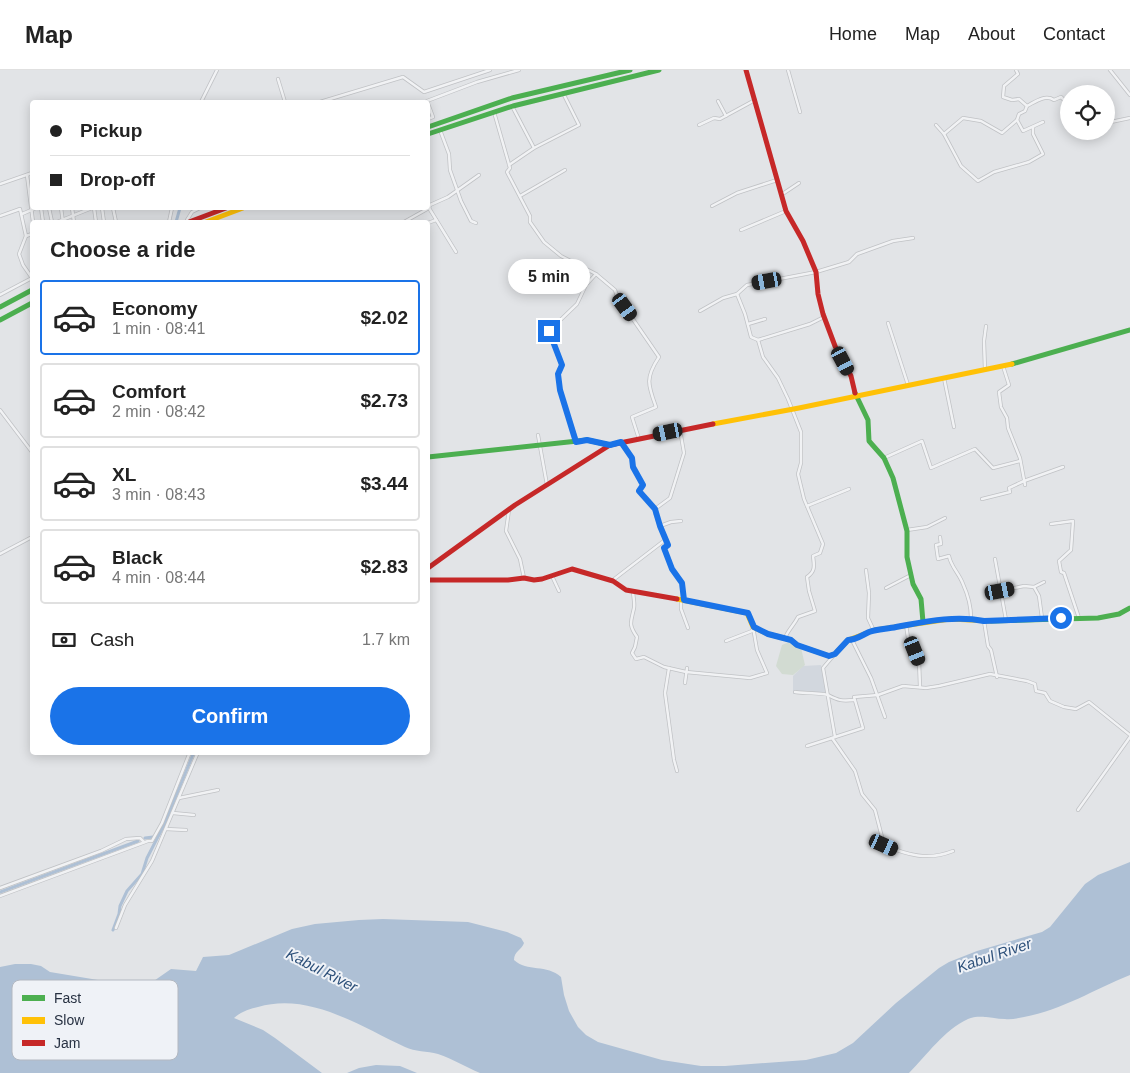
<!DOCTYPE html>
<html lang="en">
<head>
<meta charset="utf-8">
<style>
  :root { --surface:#fff; --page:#f6f6f6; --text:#222; --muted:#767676; --line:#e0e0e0; --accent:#1a73e8 }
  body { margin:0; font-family:Helvetica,sans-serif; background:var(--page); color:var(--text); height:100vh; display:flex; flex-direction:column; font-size:19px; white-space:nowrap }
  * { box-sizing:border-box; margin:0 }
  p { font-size:16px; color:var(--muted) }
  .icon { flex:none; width:28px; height:28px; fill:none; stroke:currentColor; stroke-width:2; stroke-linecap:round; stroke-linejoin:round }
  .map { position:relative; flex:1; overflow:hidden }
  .sheet { position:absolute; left:30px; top:150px; width:400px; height:535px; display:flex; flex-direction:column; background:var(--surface); border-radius:5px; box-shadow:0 2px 12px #0003 }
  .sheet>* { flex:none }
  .banner { position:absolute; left:30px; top:30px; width:400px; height:110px; border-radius:5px; box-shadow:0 2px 12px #0003; display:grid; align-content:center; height:110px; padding:0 20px; background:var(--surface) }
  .tools { position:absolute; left:1060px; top:15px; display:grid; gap:10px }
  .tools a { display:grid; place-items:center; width:55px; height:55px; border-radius:50%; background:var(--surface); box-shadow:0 2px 12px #0003; font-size:25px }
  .end { position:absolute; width:22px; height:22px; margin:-11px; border:6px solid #1a73e8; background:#fff; box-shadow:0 0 0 2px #fff }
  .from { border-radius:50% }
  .bubble { position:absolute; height:35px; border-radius:18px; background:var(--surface); box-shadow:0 2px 12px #0003; font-size:16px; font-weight:600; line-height:35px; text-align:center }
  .car { position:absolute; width:15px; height:30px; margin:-15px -8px; border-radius:6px; box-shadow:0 0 4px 1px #0007; background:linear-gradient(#222 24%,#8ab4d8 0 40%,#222 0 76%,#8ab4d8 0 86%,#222 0) }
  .banner b { display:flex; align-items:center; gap:18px; height:48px; font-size:19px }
  .banner b+b { border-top:1px solid var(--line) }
  .banner i { width:12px; height:12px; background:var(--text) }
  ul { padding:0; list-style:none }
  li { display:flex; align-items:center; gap:15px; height:75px; margin:0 10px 8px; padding:0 10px; border:2px solid var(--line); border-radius:5px }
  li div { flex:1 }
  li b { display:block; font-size:19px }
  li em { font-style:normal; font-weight:600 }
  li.active { border-color:var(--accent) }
  li>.icon { width:45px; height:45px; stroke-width:1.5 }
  h2 { padding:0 20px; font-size:22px; line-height:60px }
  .pay { display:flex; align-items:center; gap:12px; height:55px; padding:0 20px; font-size:19px }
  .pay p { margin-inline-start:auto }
  .action { display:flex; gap:10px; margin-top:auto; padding:10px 20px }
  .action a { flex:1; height:58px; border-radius:30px; background:var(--accent); color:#fff; font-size:20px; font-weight:600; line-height:58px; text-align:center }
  header { display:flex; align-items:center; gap:30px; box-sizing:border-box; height:70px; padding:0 25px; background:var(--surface); border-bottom:1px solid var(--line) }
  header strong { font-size:24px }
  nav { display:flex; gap:28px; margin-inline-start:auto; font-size:18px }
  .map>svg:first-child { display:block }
  .built { fill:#d2d7de }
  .green { fill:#d2dbd2 }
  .water { fill:#aec0d5 }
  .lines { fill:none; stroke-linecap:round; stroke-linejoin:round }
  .canal { stroke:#aec0d5; stroke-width:3 }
  .street-casing { stroke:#c0c2c5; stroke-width:4 }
  .street { stroke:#f1f2f4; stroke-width:2.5 }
  .fast { stroke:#4caf50; stroke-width:5 }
  .slow { stroke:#ffc107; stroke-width:5 }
  .jam { stroke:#c62828; stroke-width:5 }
  .route { stroke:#1a73e8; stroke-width:6 }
  .labels { text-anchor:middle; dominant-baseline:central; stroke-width:4; stroke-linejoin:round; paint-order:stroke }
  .water-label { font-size:15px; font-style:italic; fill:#2d507a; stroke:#eff2f7 }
  .key { fill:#eff2f7; stroke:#b3b8c1; stroke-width:1 }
  .key-label { font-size:14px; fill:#273142 }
</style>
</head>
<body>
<header>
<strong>Map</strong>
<nav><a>Home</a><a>Map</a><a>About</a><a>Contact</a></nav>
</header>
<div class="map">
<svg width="1130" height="1003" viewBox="0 0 1130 1003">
  <rect width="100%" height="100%" fill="#e2e4e7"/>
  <polygon class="built" points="821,595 826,624 793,624 793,606 803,596"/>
  <polygon class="green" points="789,572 801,578 805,595 793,605 782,604 776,596 782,575"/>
  <g class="water">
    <path d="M1130 792V905C1095 919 1062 940 1024 947 1018 948 1011 950 1005 949 993 949 979 944 968 949 944 960 927 985 909 1003H480C466 997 453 989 438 984 427 981 415 982 405 977 360 956 309 922 258 937 248 939 241 942 234 948L263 960 275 968 322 1003H0V897L15 894H31L41 896 50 902 98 910 131 918 138 922 171 899 196 901 203 887 229 885 292 859 315 854 359 850 383 849 468 852 507 862 521 868 524 873C522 880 514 881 514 890 527 902 547 894 561 907L564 925 569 941 578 957 586 965 598 972 662 990 701 996H725L806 990 836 983 853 973 896 933 939 898 949 892 977 881 1042 862 1050 857 1085 814 1098 805Z"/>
    <polygon points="376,995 400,996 417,1003 347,1003 359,998"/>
  </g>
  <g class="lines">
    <g class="canal">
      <polyline points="176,152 180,138"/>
      <polyline points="145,768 153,767"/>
      <polyline points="0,822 138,771"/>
      <polyline points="113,860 119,844 120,836 127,821 142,804 147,788 164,755 194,682"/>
    </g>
    <defs>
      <g id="street">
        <polyline points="788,0 800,42"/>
        <path d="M1016 0 1018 4 1004 16 1003 27 1012 30 1019 29 1027 36C1035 32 1045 24 1054 30L1061 27 1069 35"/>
        <polyline points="1110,0 1130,25"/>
        <polyline points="278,9 285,32"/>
        <polyline points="718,31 726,46"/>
        <polyline points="201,32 217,0"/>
        <polyline points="320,32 403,7 424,22 490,0"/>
        <polyline points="512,36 534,78"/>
        <polyline points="494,42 510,98 507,102 530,146 530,152 544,172 561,186 596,204 586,215 577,234 549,261 562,295 558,304 560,320 577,372"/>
        <polyline points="428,49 433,47 427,31 477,12 519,0"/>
        <polyline points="1017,50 1023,61 1043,52"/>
        <polyline points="1106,53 1130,48"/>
        <polyline points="699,55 714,48 720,49 755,30"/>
        <polyline points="936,55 944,64 961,96 978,111 994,102 1029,92 1043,84 1033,64 1033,57"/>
        <polyline points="440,60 449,84 450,100 461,131 471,151 476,153"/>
        <polyline points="944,64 963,48 981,51 1002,63 1017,50 1019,44 1025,41 1027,36"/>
        <polyline points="509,95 534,78 579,55 563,23"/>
        <polyline points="27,105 33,152"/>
        <polyline points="0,114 32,103"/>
        <polyline points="781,125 799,113"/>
        <polyline points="520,126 565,100"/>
        <polyline points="712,136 737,123 777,110"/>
        <polyline points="41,138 43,152"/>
        <polyline points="49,138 52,152"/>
        <polyline points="61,138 63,152"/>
        <polyline points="72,138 74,152"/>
        <polyline points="94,138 96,152"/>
        <polyline points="102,138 104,152"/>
        <polyline points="113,138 116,152"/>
        <polyline points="429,138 456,182"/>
        <polyline points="22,144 36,138"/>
        <polyline points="0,146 20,139 26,166"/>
        <polyline points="57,152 92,138"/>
        <polyline points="169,152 172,138"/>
        <polyline points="188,152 187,150 192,142 200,138"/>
        <polyline points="404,152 429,138 430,135 448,127 479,105"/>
        <polyline points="428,153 436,150"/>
        <polyline points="741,160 786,141"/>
        <polyline points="32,164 26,166 19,184 23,195 32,208"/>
        <path d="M596 204 615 220 617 226 659 287C645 308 648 315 656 337L632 347 639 369"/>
        <path d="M737 224 745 244 751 267 758 270 763 287 778 308 788 329 801 362V393L798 404 804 429 823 474 820 483 813 486C814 495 816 501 807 507L809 521 815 541 798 547C794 555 788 560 785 568"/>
        <polyline points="0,225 32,208"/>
        <polyline points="700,241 723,228 737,224 747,215 816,202 849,192 857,184 893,171 913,168"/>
        <polyline points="888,253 908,315"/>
        <polyline points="748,254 765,249"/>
        <polyline points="758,270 810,254 824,247"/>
        <polyline points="1003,296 1009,315 999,322 1001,337 1007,348 1008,358 1020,388 1025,415"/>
        <polyline points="985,300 984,271 986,256"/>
        <polyline points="944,308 954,357"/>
        <polyline points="0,340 32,382"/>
        <polyline points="538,365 547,415"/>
        <polyline points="622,373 632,388 633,397 643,415 639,421 655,439 655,443 668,475 664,478 672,499 682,513 684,530"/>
        <polyline points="884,388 922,371 931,398 975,379 993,398 1020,391"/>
        <polyline points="982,429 1010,422 1009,418 1024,411 1063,397"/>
        <polyline points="807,436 849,419"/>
        <polyline points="655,439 670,428 684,383 680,360"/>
        <polyline points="509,440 506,461 520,489 524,508"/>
        <polyline points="1051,454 1073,451 1071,480 1059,491 1061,502 1064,503 1079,548"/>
        <polyline points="660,456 671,452 681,451"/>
        <polyline points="907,460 927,457 945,448"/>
        <path d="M940 467 941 474 936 475 938 489 949 486C951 497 959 503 963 514 968 525 971 537 971 548"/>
        <polyline points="0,484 32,467"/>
        <polyline points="995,489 1006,550"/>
        <polyline points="866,500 869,523 868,548 874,561"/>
        <polyline points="552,506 559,521"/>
        <polyline points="613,510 665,470"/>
        <polyline points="1034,517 1039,526 1042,548"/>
        <polyline points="886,518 911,505"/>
        <path d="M633 521C633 526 635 533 634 538 631 552 628 554 637 567L635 577 632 583 636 589 644 587 664 597 686 602 750 608 767 603 757 580 753 557"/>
        <polyline points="1000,521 1024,516 1034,517 1044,512"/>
        <polyline points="681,529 681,539 688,558"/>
        <polyline points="984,551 988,576 991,580 997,607"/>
        <polyline points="906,555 909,574 915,581 919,591 920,617"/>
        <polyline points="852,570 871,608 885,647"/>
        <polyline points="726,571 752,561 753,558"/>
        <polyline points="834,585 823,598 835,667"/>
        <polyline points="669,598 665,623 674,690 677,701"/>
        <polyline points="685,613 687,598"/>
        <path d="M795 622C801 623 825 623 828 625 839 631 842 631 855 630"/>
        <polyline points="807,676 832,668"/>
        <polyline points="179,728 218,720"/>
        <polyline points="1078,740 1130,667"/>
        <polyline points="173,743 194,745"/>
        <polyline points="166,759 186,760"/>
        <path d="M953 781C928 791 907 785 884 775L875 740 862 724 855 701 832 668 863 658 854 627 878 625 903 616 926 618 939 616 990 604 1027 611 1035 614 1036 621 1045 623 1050 631 1064 637 1076 639 1089 632 1130 665"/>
        <polyline points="0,818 101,781 126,769 140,768 144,772"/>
        <polyline points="0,826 148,771 152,771 162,753 190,682"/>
        <polyline points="116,858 125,835 152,791 198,682"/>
      </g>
    </defs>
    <use href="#street" class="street-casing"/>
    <use href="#street" class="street"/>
    <g class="fast">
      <polyline points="428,57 512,28 630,0"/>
      <polyline points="428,64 513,36 659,0"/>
      <polyline points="0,237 32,220"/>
      <polyline points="0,250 32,233"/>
      <polyline points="1012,294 1130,260"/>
      <polyline points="855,323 868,350 869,371 884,388 893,408 907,461 907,487 913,514 921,529 923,552"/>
      <polyline points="428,387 587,370 609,375"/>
      <polyline points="991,551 1098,548 1119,544 1130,538"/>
    </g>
    <g class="slow">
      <polyline points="206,152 243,138"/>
      <polyline points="713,354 799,338 1012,294"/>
      <polyline points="677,529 747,543 753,557 768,564 791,570 797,575 829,586 835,584 848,570 875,560 950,549 991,551"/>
    </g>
    <g class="jam">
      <polyline points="746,0 786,141 803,171 816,202 818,224 823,244 835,276 851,306 855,323"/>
      <polyline points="189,152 226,138"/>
      <polyline points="428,498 515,435 610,375 713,354"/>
      <polyline points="428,510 508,510 524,508 534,510 542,509 572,499 613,511 626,520 677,529"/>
    </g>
  </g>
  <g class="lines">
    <path class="route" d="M549 261 562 295 558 304 560 320 576 372 587 370 610 375 621 372 632 388 633 397 643 415 639 421 655 439 660 456 668 475 664 478 672 499 682 513 684 530 748 543 754 557 768 564 791 570 797 575 829 586 835 584 848 570C856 570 862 565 869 562 877 559 887 559 896 557 924 552 954 545 984 551L1061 548"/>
  </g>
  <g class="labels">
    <g class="water-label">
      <text transform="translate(994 885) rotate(-19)">Kabul River</text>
      <text transform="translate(322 900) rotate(27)">Kabul River</text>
    </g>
  </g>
  <rect x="12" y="910" width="166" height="80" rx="8" class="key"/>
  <rect x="22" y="925" width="23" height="6" fill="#4caf50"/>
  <rect x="22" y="947" width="23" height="7" fill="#ffc107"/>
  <rect x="22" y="970" width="23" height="6" fill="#c62828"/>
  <g class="key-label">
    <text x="54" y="933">Fast</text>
    <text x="54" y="955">Slow</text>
    <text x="54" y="978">Jam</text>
  </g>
</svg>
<div class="tools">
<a><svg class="icon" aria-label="locate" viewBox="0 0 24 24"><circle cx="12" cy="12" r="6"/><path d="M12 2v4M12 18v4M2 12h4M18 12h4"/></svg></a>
</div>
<i class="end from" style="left:1061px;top:548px"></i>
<i class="end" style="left:549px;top:261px"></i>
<div class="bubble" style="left:508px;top:189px;width:82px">5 min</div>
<i class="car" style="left:767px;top:211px;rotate:260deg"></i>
<i class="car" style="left:625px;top:237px;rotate:144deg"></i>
<i class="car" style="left:843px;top:291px;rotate:152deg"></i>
<i class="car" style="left:668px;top:362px;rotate:258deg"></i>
<i class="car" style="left:1000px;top:521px;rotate:79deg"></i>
<i class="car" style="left:915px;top:581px;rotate:158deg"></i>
<i class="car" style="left:884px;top:775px;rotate:114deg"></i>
<div class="banner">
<b><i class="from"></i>Pickup</b>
<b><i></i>Drop-off</b>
</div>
<section class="sheet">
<h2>Choose a ride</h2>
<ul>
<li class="active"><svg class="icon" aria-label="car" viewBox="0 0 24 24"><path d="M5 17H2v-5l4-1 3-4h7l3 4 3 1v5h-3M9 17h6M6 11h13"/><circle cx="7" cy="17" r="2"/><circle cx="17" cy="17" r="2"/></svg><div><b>Economy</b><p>1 min · 08:41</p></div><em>$2.02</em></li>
<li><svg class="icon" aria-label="car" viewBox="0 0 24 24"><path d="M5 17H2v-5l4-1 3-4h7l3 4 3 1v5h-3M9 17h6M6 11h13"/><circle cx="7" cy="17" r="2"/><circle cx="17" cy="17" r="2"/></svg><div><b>Comfort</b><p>2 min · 08:42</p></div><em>$2.73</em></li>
<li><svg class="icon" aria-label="car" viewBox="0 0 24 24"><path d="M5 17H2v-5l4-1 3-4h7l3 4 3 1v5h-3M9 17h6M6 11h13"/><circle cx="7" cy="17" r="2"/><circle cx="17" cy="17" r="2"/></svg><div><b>XL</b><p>3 min · 08:43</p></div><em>$3.44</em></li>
<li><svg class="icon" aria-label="car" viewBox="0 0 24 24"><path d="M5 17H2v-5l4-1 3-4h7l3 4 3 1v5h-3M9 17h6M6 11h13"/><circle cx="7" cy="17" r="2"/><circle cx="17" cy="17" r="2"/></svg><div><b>Black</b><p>4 min · 08:44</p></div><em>$2.83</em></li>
</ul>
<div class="pay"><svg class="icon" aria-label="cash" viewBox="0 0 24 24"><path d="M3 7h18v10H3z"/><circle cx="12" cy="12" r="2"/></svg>Cash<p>1.7 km</p></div>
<div class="action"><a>Confirm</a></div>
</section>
</div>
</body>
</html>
